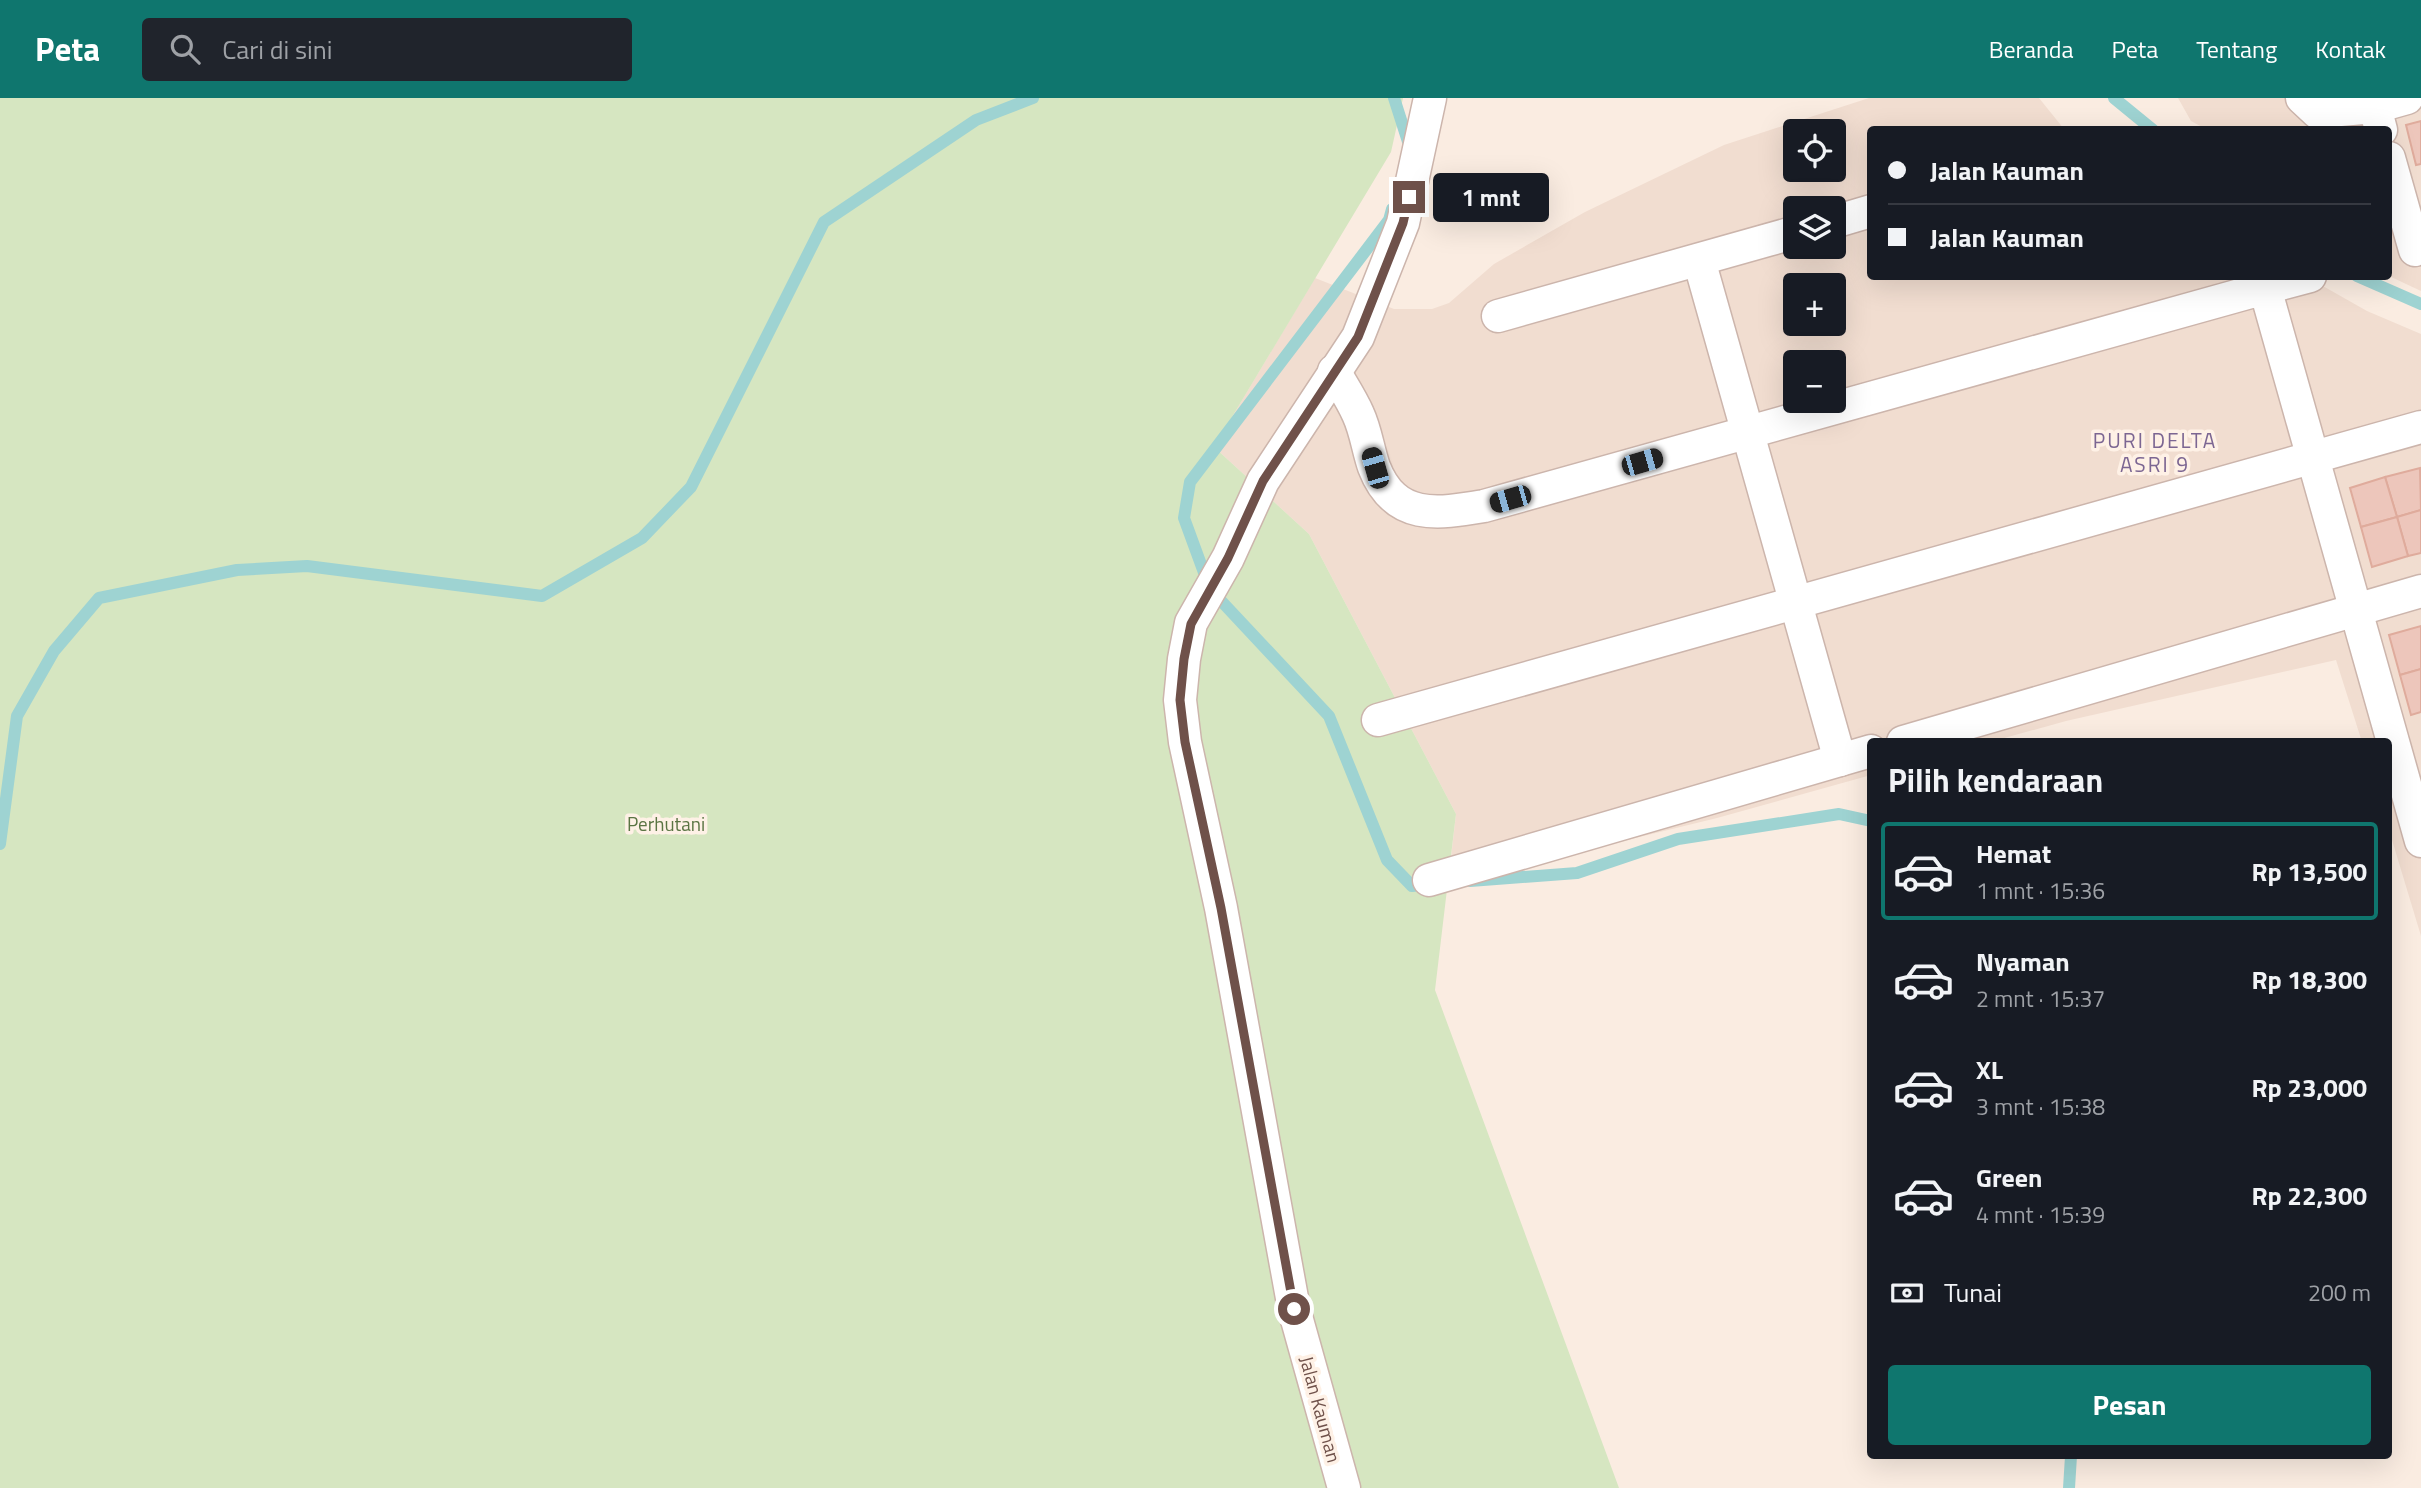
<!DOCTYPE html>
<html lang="id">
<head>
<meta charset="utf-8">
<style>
  :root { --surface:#171b24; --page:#20242c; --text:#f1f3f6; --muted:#9ea1a6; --line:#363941; --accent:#0f766e }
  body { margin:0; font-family:"Titillium Web",sans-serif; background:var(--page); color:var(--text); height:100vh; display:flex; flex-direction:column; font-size:26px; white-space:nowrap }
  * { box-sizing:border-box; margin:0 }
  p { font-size:23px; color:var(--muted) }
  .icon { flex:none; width:38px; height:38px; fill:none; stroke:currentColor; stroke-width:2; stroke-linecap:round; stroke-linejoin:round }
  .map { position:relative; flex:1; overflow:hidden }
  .details { position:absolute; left:1867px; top:640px; width:525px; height:721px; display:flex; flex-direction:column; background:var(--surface); border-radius:7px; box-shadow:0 7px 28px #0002 }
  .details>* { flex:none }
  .banner { position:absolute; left:1867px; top:28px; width:525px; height:154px; border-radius:7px; box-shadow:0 7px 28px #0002; display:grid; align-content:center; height:154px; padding:0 21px; background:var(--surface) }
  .buttons { position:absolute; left:1783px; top:21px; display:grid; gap:14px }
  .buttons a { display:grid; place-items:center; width:63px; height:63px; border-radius:7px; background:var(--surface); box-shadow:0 7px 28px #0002; font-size:35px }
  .end { position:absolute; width:32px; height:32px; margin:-16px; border:9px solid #6f514a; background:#fff; box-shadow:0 0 0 4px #fff }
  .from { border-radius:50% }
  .bubble { position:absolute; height:49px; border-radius:7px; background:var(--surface); box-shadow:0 7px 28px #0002; font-size:23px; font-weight:700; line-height:49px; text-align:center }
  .car { position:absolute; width:21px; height:42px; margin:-21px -10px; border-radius:9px; box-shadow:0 0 5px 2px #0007; background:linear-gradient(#222 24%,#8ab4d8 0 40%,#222 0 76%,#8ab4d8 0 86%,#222 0) }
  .banner b { display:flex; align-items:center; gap:24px; height:66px; font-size:26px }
  .banner b+b { border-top:2px solid var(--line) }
  .banner i { width:18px; height:18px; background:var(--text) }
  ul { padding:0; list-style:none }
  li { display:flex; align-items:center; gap:21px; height:98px; margin:0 14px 10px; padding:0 7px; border:4px solid transparent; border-radius:7px }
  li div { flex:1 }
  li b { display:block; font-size:26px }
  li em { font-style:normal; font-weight:700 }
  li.current { border-color:var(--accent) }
  li>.icon { width:63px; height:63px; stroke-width:1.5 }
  h2 { padding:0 21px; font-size:32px; line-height:84px }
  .pay { display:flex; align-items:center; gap:18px; height:77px; padding:0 21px; font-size:26px }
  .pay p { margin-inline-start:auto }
  .button { display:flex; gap:14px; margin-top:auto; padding:14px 21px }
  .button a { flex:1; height:80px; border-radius:7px; background:var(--accent); color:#fff; font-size:28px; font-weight:700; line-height:80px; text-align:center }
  header { display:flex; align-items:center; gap:42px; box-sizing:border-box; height:98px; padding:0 35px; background:var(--accent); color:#fff }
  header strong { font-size:33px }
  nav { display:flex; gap:38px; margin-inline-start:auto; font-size:24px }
  .search { width:490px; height:63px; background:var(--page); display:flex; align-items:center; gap:18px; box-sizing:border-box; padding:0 24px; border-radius:7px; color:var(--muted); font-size:26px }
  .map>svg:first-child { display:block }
  .residential { fill:#f1ddd0; fill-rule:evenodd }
  .green { fill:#d6e6c1 }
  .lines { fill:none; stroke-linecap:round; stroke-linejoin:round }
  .stream { stroke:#9ed3d2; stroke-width:12 }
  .building { fill:#edc6bb; stroke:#dfab9c; stroke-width:2 }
  .minor-casing { stroke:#ccb5ac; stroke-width:35 }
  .minor { stroke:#fff; stroke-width:32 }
  .route { stroke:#6f514a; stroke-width:9 }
  .labels { text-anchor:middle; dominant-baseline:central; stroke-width:7; stroke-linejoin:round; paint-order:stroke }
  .park-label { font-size:19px; fill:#5a7443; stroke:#fef1e6 }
  .street-label { font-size:19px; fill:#6f514a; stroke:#fef1e6 }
  .neighbourhood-label { font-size:21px; letter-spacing:2px; fill:#7c6692; stroke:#fef1e6 }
</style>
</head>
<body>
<header>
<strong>Peta</strong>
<div class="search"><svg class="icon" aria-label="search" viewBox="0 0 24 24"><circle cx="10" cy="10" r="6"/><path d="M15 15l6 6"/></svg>Cari di sini</div>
<nav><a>Beranda</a><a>Peta</a><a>Tentang</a><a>Kontak</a></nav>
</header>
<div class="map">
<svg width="2421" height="1390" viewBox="0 0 2421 1390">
  <rect width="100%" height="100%" fill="#faece1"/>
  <g class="residential">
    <path d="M1869 0H2039L2064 31 1871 32V178L2307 179 2367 213 2421 236V838L2389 732V644H2362L2336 562 2066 623 1990 644H1871V677L1717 720 1529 766 1451 760 1456 716 1309 436 1214 349 1315 180 1394 211H1432L1449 205 1494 166 1585 114 1724 47ZM1796 33H1834V72H1796ZM1796 110H1834V149H1796ZM1796 187H1834V226H1796ZM1796 264H1834V303H1796Z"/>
    <polygon points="2178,0 2421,0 2421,193 2389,178 2389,32 2206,31 2191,23"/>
  </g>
  <polygon class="green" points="0,0 1403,0 1391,54 1214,349 1309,436 1456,716 1435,892 1619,1390 0,1390"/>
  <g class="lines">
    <g class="stream">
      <polyline points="1394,0 1410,50"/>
      <polyline points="2114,0 2153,32"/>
      <polyline points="1392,111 1389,122 1190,384 1184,420 1210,491 1329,618 1387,762 1412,788 1431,786"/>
      <polyline points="2357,178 2421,206"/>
      <polyline points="0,746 17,618 54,553 99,500 237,472 307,468 542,498 642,440 691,389 824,124 976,22 1033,0"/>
      <polyline points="1470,783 1577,775 1678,741 1839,716 1871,723"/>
      <polyline points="2069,1390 2071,1358"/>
    </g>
  </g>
  <g class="building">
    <polygon points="2421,23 2421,66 2416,67 2406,27"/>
    <polygon points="2420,370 2421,412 2397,419 2385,379"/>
    <polygon points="2385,379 2397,419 2361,429 2350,390"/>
    <polygon points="2421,412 2421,455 2408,458 2397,419"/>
    <polygon points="2397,419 2408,458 2372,469 2361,429"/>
    <polygon points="2421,528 2421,571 2400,577 2389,537"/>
    <polygon points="2421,571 2421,614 2411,617 2400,577"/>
  </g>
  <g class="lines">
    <defs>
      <g id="minor">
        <polyline points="2302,0 2317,14 2375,9 2381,32"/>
        <polyline points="2375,9 2407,0"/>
        <polyline points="2389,60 2415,152"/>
        <polyline points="1834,124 1871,113"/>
        <polyline points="1699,162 1840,662"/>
        <polyline points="2265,190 2310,178"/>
        <polyline points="1498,218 1796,134"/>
        <path d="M1334 273C1342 287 1352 302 1358 316 1366 333 1368 352 1374 369 1395 423 1437 416 1484 408L2265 190 2421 743"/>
        <polyline points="1378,622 2421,329"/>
        <polyline points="1903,644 2421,493"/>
        <polyline points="1429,782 1871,653"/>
        <polyline points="1344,1390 1294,1211 1221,810 1185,644 1180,602 1184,561 1191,525 1228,460 1263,383 1358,239 1403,125 1430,0"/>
      </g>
    </defs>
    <use href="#minor" class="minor-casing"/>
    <use href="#minor" class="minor"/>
  </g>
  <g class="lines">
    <polyline class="route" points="1294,1211 1221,810 1185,644 1180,602 1184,561 1191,526 1228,460 1263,383 1358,239 1403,125 1409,99"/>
  </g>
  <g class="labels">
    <g class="park-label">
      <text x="666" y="725">Perhutani</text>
    </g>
    <g class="street-label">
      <text transform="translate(1321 1311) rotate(75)">Jalan Kauman</text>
    </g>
    <g class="neighbourhood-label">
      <text x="2155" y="342">PURI DELTA<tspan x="2155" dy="24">ASRI 9</tspan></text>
    </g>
  </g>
</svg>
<div class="buttons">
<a><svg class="icon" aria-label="locate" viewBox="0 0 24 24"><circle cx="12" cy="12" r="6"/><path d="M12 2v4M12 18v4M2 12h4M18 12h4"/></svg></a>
<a><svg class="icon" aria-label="layers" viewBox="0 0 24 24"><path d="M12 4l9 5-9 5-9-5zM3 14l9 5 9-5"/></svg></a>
<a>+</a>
<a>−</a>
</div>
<i class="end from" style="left:1294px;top:1211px"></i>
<i class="end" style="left:1409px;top:99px"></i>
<div class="bubble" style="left:1433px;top:75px;width:116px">1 mnt</div>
<i class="car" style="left:1642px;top:364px;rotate:74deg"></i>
<i class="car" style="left:1375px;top:370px;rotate:344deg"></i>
<i class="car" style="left:1510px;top:401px;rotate:254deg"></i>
<div class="banner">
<b><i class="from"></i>Jalan Kauman</b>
<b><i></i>Jalan Kauman</b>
</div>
<section class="details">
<h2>Pilih kendaraan</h2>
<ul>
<li class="current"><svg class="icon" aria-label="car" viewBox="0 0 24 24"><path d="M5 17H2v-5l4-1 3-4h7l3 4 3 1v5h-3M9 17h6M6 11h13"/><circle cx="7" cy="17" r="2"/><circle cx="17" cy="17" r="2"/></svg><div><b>Hemat</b><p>1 mnt · 15:36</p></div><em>Rp 13,500</em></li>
<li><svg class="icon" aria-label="car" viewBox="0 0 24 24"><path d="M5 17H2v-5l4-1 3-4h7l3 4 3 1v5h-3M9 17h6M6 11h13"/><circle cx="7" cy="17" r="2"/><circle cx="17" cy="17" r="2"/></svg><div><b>Nyaman</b><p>2 mnt · 15:37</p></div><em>Rp 18,300</em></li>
<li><svg class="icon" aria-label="car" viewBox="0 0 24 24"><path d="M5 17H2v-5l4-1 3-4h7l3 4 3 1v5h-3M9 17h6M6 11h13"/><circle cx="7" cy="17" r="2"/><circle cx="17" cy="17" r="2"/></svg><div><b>XL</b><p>3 mnt · 15:38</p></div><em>Rp 23,000</em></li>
<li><svg class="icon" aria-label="car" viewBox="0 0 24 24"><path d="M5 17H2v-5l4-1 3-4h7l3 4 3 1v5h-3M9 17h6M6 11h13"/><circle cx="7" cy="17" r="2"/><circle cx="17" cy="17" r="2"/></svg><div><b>Green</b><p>4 mnt · 15:39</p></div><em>Rp 22,300</em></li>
</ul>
<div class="pay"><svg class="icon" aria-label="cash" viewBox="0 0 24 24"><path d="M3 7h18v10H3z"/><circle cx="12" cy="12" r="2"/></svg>Tunai<p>200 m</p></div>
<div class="button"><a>Pesan</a></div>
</section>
</div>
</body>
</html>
